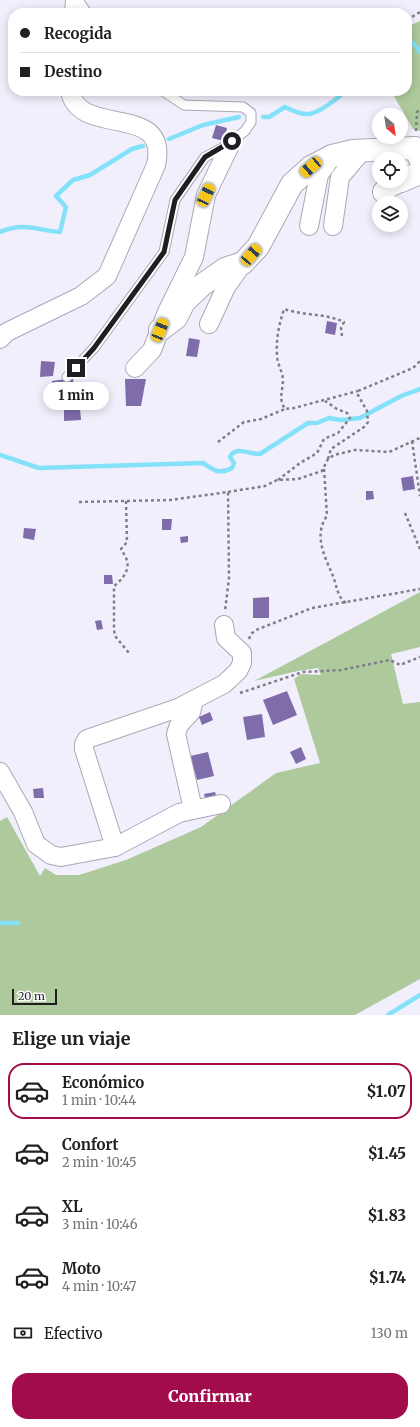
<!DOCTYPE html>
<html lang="es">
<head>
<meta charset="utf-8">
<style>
  :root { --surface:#fff; --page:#f2f2f2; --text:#202124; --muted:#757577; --line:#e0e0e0; --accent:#a20c4b }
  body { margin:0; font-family:Merriweather,serif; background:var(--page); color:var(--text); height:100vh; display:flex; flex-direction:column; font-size:15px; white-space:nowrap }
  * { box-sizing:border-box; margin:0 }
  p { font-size:13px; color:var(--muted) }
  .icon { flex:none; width:22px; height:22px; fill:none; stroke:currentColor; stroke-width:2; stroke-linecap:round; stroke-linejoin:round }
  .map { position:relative; height:1015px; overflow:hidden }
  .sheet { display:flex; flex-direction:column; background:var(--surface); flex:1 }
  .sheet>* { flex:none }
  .banner { position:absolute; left:8px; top:8px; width:404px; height:88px; border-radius:16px; box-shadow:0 2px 10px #0003; display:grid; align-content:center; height:88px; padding:0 12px; background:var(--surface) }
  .needle { width:26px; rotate:151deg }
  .fabs { position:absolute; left:372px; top:108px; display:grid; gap:8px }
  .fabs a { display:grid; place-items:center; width:36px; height:36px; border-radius:50%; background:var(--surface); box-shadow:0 2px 10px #0003; font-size:20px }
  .scale { position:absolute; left:12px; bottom:10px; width:45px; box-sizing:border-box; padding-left:4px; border:2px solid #1f1e22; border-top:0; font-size:11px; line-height:14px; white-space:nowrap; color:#1f1e22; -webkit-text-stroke:3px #fefefe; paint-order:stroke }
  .end { position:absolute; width:18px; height:18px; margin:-9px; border:5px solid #1f1e22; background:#fff; box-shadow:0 0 0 2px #fff }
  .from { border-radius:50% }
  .bubble { position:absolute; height:28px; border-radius:14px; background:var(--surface); box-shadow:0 2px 10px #0003; font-size:13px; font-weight:800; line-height:28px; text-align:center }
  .car { position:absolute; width:12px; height:24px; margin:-12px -6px; border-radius:5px; box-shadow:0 0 3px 1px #0007; background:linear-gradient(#f5c518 24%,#345 0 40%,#f5c518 0 76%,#345 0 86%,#f5c518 0) }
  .banner b { display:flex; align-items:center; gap:14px; height:38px; font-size:15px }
  .banner b+b { border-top:1px solid var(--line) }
  .banner i { width:10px; height:10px; background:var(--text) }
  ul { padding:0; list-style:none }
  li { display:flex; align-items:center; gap:12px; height:56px; margin:0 8px 6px; padding:0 4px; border:2px solid transparent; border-radius:16px }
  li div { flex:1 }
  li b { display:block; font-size:15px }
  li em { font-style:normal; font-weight:800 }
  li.active { border-color:var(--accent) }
  li>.icon { width:36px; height:36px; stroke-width:1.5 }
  h2 { padding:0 12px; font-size:18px; line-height:48px }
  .pay { display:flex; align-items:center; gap:10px; height:44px; padding:0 12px; font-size:15px }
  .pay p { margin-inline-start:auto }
  .primary-button { display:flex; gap:8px; margin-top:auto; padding:8px 12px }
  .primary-button a { flex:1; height:46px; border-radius:16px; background:var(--accent); color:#fff; font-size:16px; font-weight:800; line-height:46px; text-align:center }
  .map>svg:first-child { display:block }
  .green { fill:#aeca9c }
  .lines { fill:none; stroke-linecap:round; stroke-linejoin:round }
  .stream { stroke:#83e2f9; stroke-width:4.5 }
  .building { fill:#7f6caa }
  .lane-casing { stroke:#aba8b5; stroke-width:11 }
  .street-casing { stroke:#aba8b5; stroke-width:20 }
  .secondary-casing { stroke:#aba8b5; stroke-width:24 }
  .path { stroke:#7f7d86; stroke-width:2.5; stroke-dasharray:3 3; stroke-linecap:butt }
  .lane { stroke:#fff; stroke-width:9 }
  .street { stroke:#fff; stroke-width:18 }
  .secondary { stroke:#fff; stroke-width:22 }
  .route { stroke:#1f1e22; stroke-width:5 }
</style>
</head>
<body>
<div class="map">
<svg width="420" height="1015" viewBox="0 0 420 1015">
  <rect width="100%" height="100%" fill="#f2effc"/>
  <g class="green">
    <polygon points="420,21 420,131 413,129 391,91 407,91 407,27"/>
    <polygon points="420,592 420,647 391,654 403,704 420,702 420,979 355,1015 0,1015 0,821 7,817 40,876 45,868 56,875 79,875 126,860 201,827 276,773 320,763 294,679 301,674 321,675 318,668 298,671 254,681"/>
  </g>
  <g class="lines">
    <g class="stream">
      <polyline points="407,41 413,43 420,52"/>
      <path d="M263 117H269L285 107C291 110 301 115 309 114 319 113 338 98 346 91"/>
      <polyline points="169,139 203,125 239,117"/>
      <path d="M0 232C24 222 36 230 60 232L66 207 56 196 73 180 90 175 132 149 143 146"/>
      <path d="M0 455 39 468 203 463C214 470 219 475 232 468L234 463 230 457C236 445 250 455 260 454L308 423H317L329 418 341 420 360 418 401 396 420 389"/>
      <polyline points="0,923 18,923"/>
      <polyline points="388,1015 420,995"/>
    </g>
  </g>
  <g class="building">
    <polygon points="216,125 227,128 224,141 212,138"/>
    <polygon points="327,321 337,323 335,335 325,333"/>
    <polygon points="189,338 200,340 197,357 186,356"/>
    <polygon points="41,361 55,362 53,376 40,377"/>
    <polygon points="73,378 76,401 56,404 52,381"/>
    <polygon points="125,379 146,379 141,406 126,406"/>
    <polygon points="80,408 81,420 64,421 64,409"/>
    <polygon points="413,476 415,489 403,491 401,478"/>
    <polygon points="366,491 373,491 374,499 366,500"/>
    <polygon points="162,519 172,519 171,530 162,530"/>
    <polygon points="24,528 36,529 34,540 23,538"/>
    <polygon points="188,536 188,542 181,543 180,537"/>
    <polygon points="104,575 112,575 113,584 104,584"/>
    <polygon points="269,597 269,618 253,618 253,598"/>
    <polygon points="101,620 103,629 97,630 95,621"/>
    <polygon points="287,691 297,715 273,725 263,700"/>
    <polygon points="210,712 213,720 202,725 199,717"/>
    <polygon points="262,714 265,737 247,740 243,717"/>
    <polygon points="301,747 306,759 296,764 290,752"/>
    <polygon points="208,752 214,776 197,780 190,756"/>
    <polygon points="43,788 44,798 34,798 33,789"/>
    <polygon points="215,792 217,799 206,802 204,794"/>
  </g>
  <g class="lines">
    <defs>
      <g id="lane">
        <polyline points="78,0 87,13"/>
        <polyline points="67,377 94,348 164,252 175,200 205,157 226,146 245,131 251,122 251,113 243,107 184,105 163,91"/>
      </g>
      <g id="street">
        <polyline points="74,13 75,0"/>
        <polyline points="309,226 319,175 332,156"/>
        <polyline points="333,226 340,177 363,150"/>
        <polyline points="209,324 226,287 243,263"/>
        <path d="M0 339 7 332 81 296 107 276 156 165C170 101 79 139 70 91"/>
        <polyline points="135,368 152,350 167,312 194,257 206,195 232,141"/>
        <polyline points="0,772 23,812 36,844 51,855 61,857 115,847 179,813 221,804"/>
        <polyline points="193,809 176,734 179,725 191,712 194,700"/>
        <polyline points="115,847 84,749 84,744 87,739 178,708 224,684 238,671 242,663 242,653 226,638 224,625"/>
      </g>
      <g id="secondary">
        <polyline points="401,181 420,173"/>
        <polyline points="384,192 389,186 400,181"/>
        <polyline points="160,330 176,318 184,302 202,285 225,269 243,263 258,247 292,184 311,167 332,156 353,151 415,148 420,159"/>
      </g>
    </defs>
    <use href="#lane" class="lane-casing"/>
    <use href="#street" class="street-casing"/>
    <use href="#secondary" class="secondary-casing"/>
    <g class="path">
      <polyline points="407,20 420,12"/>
      <polyline points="416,131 417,112 420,110"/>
      <path d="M342 336 341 328 344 322C325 313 305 316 284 309 279 325 276 338 277 355 277 363 282 371 283 379 283 391 278 398 285 409L294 408 358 391"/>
      <polyline points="412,441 420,496"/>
      <polyline points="218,442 244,422 261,419 285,409"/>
      <polyline points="328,459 331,449 364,427 368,422 367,411 358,395 358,391 413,368 420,361"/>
      <path d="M324 469 327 516C313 535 325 557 333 576 337 586 337 597 346 603"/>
      <polyline points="278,480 300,463 317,453 324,439 338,433 350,418 347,413 337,409 325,401"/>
      <polyline points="228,492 265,486 277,480 298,479 322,471 328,459 334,455 355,450 389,452 420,438"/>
      <path d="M126 501 127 542 121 549C123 553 125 555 126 558 131 569 123 579 114 586V630L115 636 129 653"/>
      <polyline points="79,502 170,500 228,492 229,578 225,611"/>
      <polyline points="405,513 420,549"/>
      <polyline points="249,639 251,634 256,630 312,608 420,589"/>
      <polyline points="240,693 303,672 341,670 390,660 400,665 420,657"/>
    </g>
    <use href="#lane" class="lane"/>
    <use href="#street" class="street"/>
    <use href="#secondary" class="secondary"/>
  </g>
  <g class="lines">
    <polyline class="route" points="76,368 94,348 164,252 175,200 205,157 232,141"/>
  </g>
</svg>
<div class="fabs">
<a><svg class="needle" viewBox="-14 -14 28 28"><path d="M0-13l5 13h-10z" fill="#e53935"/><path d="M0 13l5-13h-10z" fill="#757577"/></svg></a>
<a><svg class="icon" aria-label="locate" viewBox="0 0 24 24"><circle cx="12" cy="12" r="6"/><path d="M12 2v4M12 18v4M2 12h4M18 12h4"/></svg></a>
<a><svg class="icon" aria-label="layers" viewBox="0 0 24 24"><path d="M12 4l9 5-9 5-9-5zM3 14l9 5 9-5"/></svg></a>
</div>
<div class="scale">20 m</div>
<i class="end from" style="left:232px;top:141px"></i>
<i class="end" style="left:76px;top:368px"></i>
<div class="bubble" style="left:43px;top:382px;width:66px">1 min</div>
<i class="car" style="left:311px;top:167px;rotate:229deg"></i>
<i class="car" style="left:206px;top:195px;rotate:25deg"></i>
<i class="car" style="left:251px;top:255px;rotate:41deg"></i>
<i class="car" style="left:160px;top:330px;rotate:22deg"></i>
<div class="banner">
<b><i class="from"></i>Recogida</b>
<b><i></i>Destino</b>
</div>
</div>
<section class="sheet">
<h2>Elige un viaje</h2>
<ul>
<li class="active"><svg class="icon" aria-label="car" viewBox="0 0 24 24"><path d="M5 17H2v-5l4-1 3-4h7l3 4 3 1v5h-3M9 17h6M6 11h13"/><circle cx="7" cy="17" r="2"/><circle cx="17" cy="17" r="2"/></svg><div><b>Económico</b><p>1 min · 10:44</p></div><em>$1.07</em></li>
<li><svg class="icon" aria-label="car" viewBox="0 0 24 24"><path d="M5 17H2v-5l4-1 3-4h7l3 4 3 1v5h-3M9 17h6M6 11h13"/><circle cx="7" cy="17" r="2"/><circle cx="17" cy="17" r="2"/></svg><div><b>Confort</b><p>2 min · 10:45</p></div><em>$1.45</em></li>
<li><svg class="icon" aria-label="car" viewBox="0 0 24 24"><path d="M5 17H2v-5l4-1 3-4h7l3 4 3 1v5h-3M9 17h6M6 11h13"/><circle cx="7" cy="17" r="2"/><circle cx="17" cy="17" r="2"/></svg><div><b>XL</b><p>3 min · 10:46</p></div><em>$1.83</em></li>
<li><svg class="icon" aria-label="car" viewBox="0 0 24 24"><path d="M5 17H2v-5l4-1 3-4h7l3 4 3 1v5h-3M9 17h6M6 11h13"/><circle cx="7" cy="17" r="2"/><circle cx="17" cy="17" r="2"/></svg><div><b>Moto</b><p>4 min · 10:47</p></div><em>$1.74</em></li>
</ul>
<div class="pay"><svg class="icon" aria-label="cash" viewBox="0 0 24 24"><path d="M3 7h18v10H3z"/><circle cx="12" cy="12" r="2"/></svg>Efectivo<p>130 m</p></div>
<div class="primary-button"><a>Confirmar</a></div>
</section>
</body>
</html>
